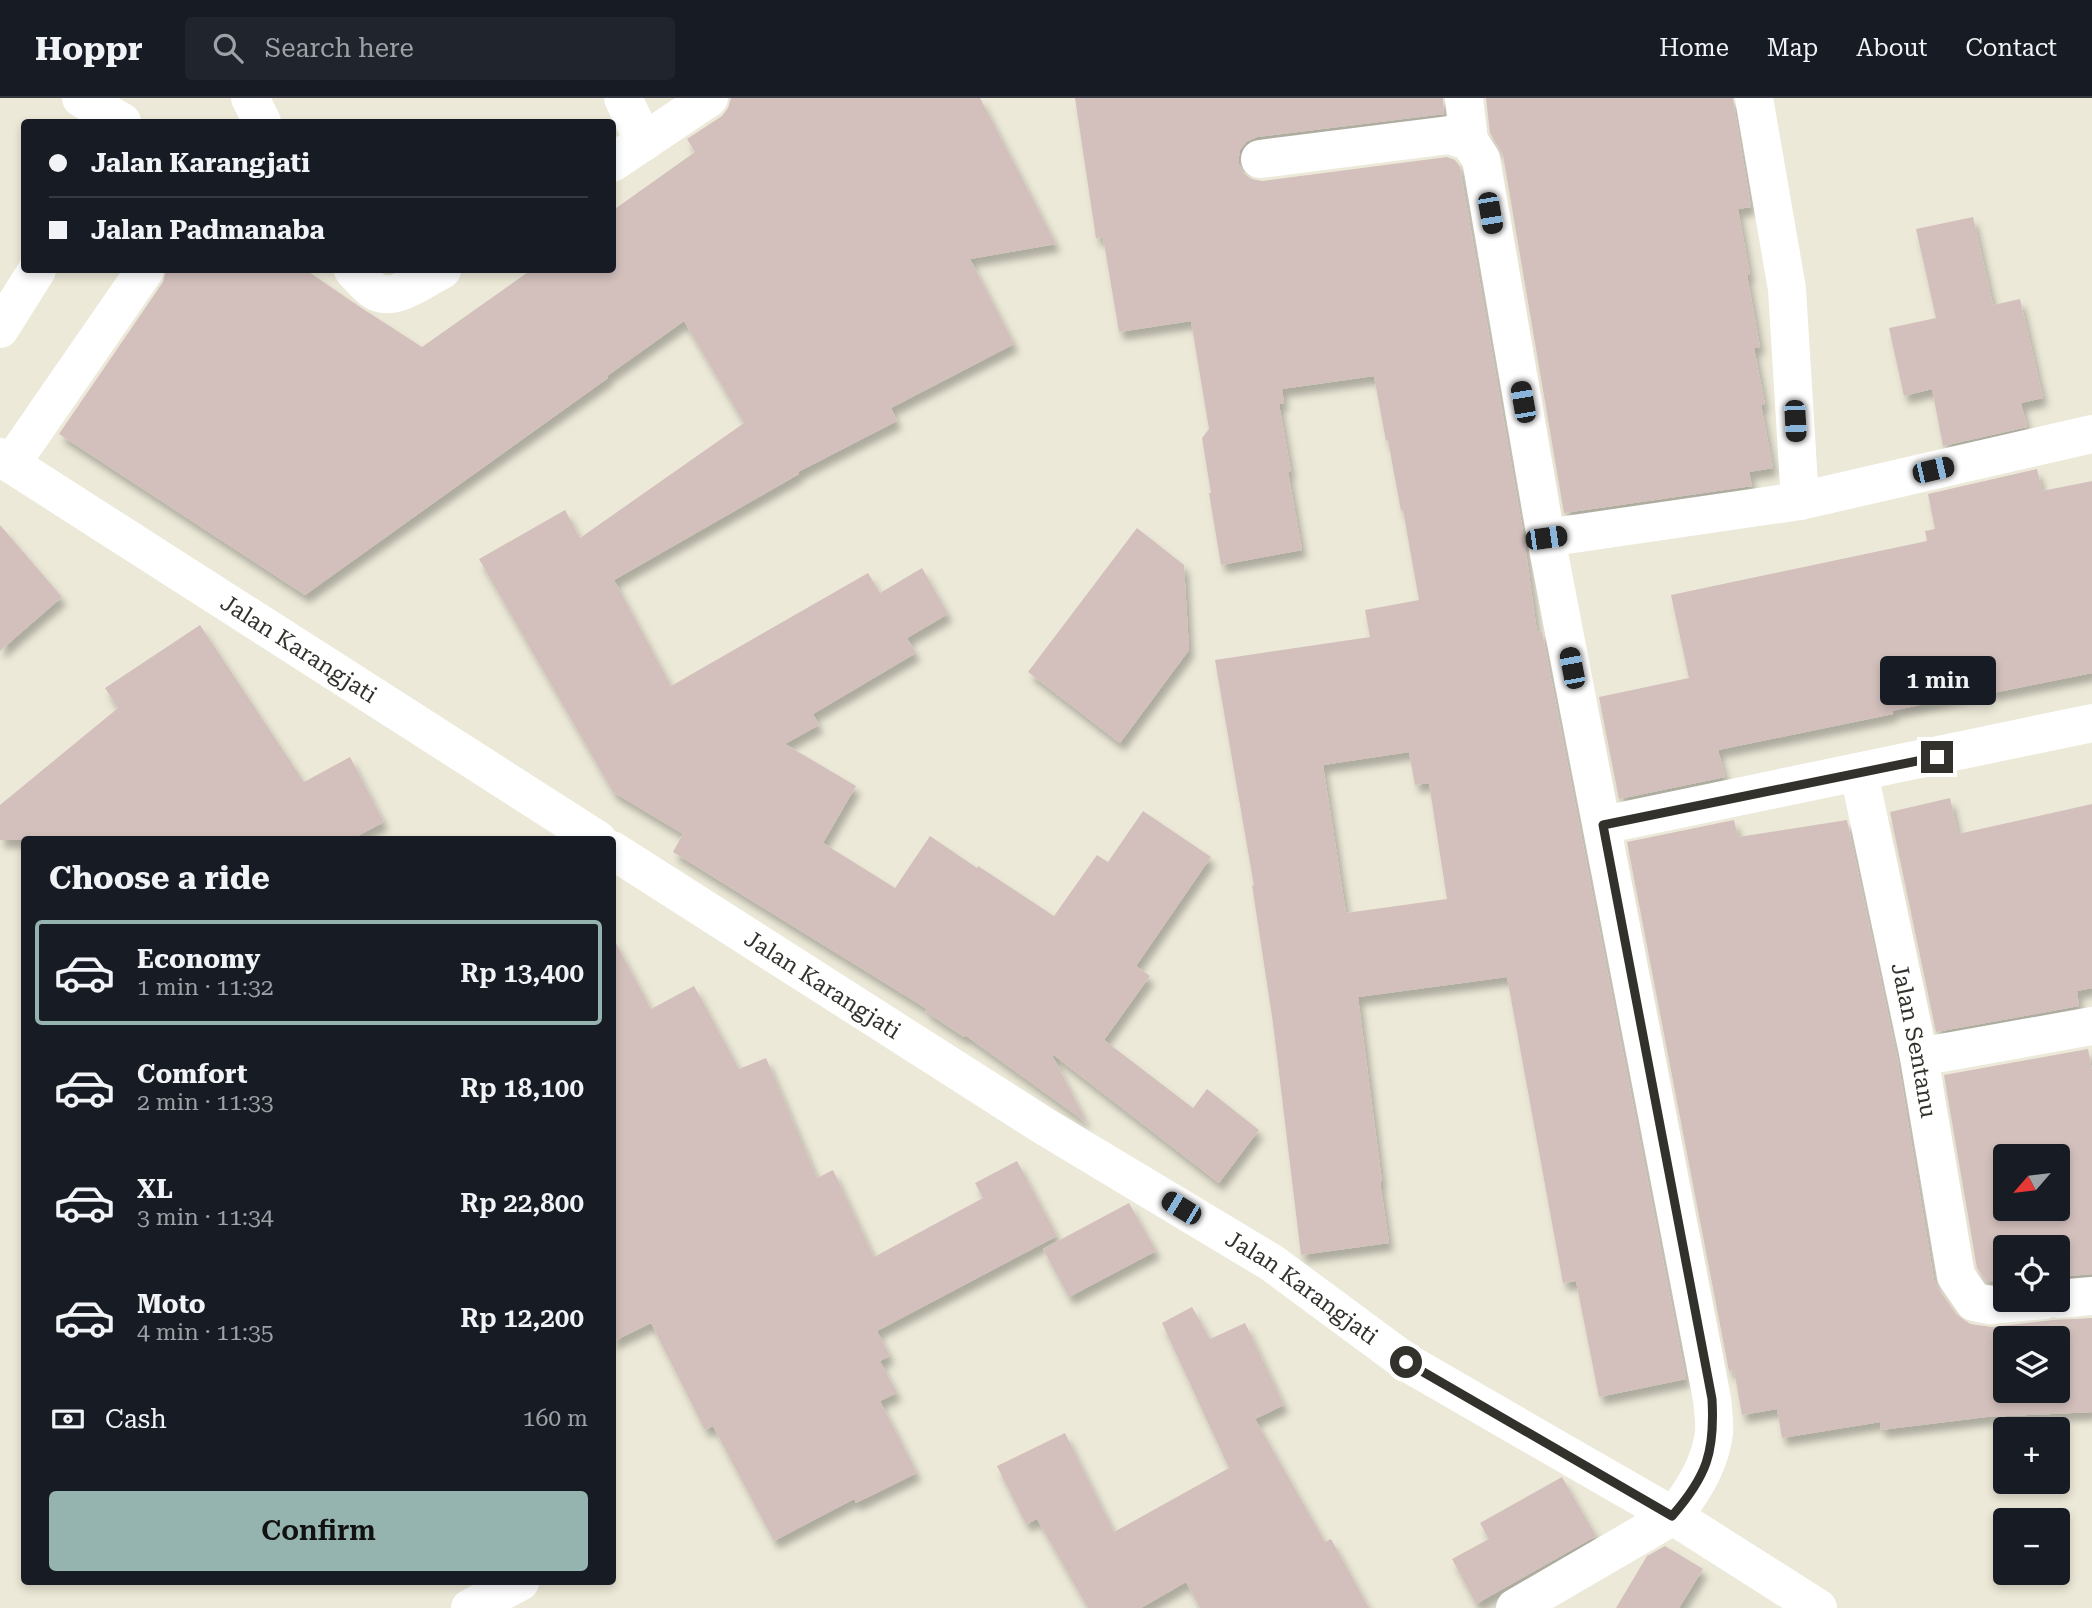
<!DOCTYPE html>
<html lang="en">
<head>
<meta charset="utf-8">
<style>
  :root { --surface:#171b24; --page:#20242c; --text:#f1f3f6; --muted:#9ea1a6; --line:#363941; --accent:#95b4af }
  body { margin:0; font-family:"Roboto Serif",serif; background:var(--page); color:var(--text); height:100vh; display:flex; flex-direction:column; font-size:26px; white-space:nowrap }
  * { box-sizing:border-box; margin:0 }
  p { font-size:23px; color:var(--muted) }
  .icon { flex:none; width:38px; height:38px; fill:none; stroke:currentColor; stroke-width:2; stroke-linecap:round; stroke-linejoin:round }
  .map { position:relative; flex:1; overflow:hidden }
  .panel { position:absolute; left:21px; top:738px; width:595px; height:749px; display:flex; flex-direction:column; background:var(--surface); border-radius:7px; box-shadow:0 4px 10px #0003 }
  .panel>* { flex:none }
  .hud { position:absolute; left:21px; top:21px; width:595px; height:154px; border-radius:7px; box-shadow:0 4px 10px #0003; display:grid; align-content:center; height:154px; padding:0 28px; background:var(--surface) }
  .needle { width:46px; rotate:242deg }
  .buttons { position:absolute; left:1993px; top:1046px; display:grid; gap:14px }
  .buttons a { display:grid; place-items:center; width:77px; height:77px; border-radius:7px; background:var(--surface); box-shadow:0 4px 10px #0003; font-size:35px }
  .end { position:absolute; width:32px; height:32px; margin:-16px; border:9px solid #33312b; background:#fff; box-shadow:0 0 0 4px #fff }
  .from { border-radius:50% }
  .bubble { position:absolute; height:49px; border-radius:7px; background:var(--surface); box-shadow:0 4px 10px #0003; font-size:23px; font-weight:600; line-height:49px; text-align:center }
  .car { position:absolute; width:21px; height:42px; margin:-21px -10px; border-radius:9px; box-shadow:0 0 5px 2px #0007; background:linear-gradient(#222 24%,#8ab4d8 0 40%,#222 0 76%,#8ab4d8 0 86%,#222 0) }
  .hud b { display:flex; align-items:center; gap:24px; height:66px; font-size:26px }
  .hud b+b { border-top:2px solid var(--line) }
  .hud i { width:18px; height:18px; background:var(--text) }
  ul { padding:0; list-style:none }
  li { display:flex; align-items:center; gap:21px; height:105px; margin:0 14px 10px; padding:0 14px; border:4px solid transparent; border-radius:7px }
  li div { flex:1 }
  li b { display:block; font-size:26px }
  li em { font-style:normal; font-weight:600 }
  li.active { border-color:var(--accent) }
  li>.icon { width:63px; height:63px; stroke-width:1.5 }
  h2 { padding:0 28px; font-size:32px; line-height:84px }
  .pay { display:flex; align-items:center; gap:18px; height:77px; padding:0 28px; font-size:26px }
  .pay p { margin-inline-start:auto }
  .cta { display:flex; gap:14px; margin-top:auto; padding:14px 28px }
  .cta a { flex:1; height:80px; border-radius:7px; background:var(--accent); color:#111; font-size:28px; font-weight:600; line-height:80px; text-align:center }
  header { display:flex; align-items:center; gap:42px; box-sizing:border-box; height:98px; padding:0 35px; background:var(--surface); border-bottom:2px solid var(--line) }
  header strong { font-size:33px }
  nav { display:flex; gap:38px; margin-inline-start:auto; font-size:24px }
  .search { width:490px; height:63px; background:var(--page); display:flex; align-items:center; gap:18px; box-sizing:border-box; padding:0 24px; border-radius:7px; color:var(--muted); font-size:26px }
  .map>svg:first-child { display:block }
  .building { fill:#d3c0bd; fill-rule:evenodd; filter:url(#shadow) }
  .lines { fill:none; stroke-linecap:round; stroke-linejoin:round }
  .street { stroke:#fff; stroke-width:38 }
  .secondary { stroke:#fff; stroke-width:38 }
  .route { stroke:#33312b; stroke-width:9 }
  .labels { text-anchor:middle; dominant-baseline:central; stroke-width:5; stroke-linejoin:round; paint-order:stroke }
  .street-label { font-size:23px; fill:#33312b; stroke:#fff }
</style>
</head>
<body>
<header>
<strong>Hoppr</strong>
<div class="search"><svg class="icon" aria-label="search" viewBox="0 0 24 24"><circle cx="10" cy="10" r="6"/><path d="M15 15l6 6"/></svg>Search here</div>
<nav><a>Home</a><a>Map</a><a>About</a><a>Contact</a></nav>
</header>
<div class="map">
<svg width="2092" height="1510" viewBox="0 0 2092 1510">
  <defs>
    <filter id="shadow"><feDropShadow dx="4.5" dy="8" stdDeviation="3.5" flood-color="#0004"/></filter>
  </defs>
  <rect width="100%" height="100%" fill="#ece9d8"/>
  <g class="building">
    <polygon points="731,0 980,0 1056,146 970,161 1014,246 891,310 897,323 798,374 799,376 614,482 671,588 868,475 880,495 922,470 948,516 907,540 916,555 813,616 819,627 785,646 856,688 823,745 895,790 930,738 977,770 978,768 1054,818 1097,757 1108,764 1143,713 1211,759 1136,868 1150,878 1104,942 1193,1010 1207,991 1259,1032 1219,1085 1051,955 1087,1025 965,937 964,939 925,913 927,911 673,754 683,736 613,694 479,461 565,412 580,440 744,325 684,223 607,278 608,280 305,497 59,336 163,184 166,172 306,172 360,209 422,249 531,172 612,172 612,113 695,54 687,41 722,18 728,10"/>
    <path d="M1075 0H1443L1444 16 1257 39 1246 44 1240 52 1238 64 1243 75 1252 81 1262 83 1447 59 1455 62 1460 69 1524 439 1537 534 1542 533 1686 1281 1599 1299 1576 1183 1563 1185 1507 879 1358 899 1382 1084H1380L1389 1145 1301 1157 1273 925 1252 787 1254 788 1215 562 1370 539 1365 512 1419 502 1403 412 1401 413 1388 342 1386 343 1374 278 1282 291 1284 305 1279 306 1291 374H1288L1302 452 1221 467 1209 395H1211L1202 340 1209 331 1191 223 1119 234 1103 139 1096 140ZM1409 654 1415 687 1429 685 1447 801 1346 815 1323 667Z"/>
    <polygon points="1486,0 1733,0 1751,109 1738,111 1750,177 1747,177 1760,249 1754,250 1765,307 1761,307 1773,370 1749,374 1752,388 1564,415 1503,57 1490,35"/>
    <polygon points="1973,119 1993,207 2020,201 2043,300 2021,305 2027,329 1943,348 1932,291 1904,298 1889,230 1936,220 1916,131"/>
    <polygon points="2037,371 2042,393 2092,383 2092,575 1993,595 1992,591 1892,613 1893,616 1718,652 1725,679 1619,701 1599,599 1689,580 1671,497 1927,443 1925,433 1935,431 1928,396"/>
    <polygon points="0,427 62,499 0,553"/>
    <polygon points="1137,430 1184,467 1189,552 1120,645 1028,574"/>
    <polygon points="200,527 304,684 350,659 384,724 350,742 0,742 0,707 118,610 105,590"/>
    <polygon points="1950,700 1958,736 2092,706 2092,890 2077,893 2079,908 1936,934 1890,714"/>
    <path d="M1734 722 1738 739 1847 722 1898 963 1934 1182 1938 1190 1956 1216 1970 1226 1992 1229 2053 1222 2092 1220V1314L1986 1319 1881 1332 1880 1324 1782 1340 1777 1311 1742 1317 1734 1272 1729 1273 1627 744ZM2006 1241H2058V1293H2006Z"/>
    <polygon points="612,838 651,911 694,888 739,971 766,960 817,1080 833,1072 874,1159 983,1100 975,1085 1017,1063 1057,1138 877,1233 890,1258 880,1263 897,1295 880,1303 917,1375 856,1405 854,1401 774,1443 713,1328 705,1332 651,1225 612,1244"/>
    <path d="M2088 951 2092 972V1176L2058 1179V1150H2006V1184H1987L1977 1170 1944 977ZM2006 1059H2058V1111H2006Z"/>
    <polygon points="1129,1105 1156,1153 1069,1199 1043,1151"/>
    <polygon points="1192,1209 1210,1241 1245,1225 1284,1307 1255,1321 1325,1444 1331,1441 1369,1510 1200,1510 1186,1484 1141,1510 1088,1510 1037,1421 1026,1426 997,1368 1065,1335 1114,1434 1229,1370 1162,1225"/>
    <polygon points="1562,1379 1596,1438 1476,1506 1452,1461 1489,1441 1480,1425"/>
    <polygon points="1665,1448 1703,1471 1679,1510 1616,1510 1647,1458"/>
  </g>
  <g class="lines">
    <g class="street">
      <polyline points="81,0 122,24"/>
      <polyline points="250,0 262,24"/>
      <polyline points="623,0 644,44"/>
      <polyline points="1464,0 1469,43"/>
      <path d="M1260 61 1449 37 1469 43 1481 61 1546 440 1712 1301C1713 1312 1715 1324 1714 1335 1710 1367 1693 1394 1673 1418L1515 1510"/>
      <polyline points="612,65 709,0"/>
      <path d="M353 172C359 178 366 187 373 192 393 206 423 181 442 172"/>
      <polyline points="0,231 37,172"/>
      <polyline points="11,366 145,172"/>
      <polyline points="1800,403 2092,336"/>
      <polyline points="1546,440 1800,403 1787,191 1754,0"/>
      <path id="s1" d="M1859 675 1919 959 1956 1178 1974 1204 1990 1207 2045 1202"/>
      <polyline points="1603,727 2092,625"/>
      <polyline points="1919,959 2092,928"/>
      <polyline points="2058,1201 2092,1198"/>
      <polyline points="470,1510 520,1484"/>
    </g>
    <g class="secondary">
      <path id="s2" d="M0 359 598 742"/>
      <path id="s3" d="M612 752 1044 1028 1272 1165 1406 1264 1673 1418 1818 1510"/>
    </g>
  </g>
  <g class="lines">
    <path class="route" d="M1406 1264 1672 1418C1707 1378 1715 1354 1712 1301L1603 727 1937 659"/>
  </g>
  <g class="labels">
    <g class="street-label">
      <text stroke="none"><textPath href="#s2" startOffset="355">Jalan Karangjati</textPath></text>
      <text stroke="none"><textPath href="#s3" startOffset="250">Jalan Karangjati</textPath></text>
      <text stroke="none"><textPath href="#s1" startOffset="273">Jalan Sentanu</textPath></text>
      <text stroke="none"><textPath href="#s3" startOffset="817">Jalan Karangjati</textPath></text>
    </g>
  </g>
</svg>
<div class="buttons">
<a><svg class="needle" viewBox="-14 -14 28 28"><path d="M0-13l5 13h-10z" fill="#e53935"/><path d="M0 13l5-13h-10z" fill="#9ea1a6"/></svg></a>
<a><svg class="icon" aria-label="locate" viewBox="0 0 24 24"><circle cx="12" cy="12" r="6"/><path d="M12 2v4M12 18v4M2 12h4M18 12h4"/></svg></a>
<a><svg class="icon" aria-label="layers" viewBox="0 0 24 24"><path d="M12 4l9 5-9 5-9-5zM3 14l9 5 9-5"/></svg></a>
<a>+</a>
<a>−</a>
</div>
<i class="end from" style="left:1406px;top:1264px"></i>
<i class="end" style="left:1937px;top:659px"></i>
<div class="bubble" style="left:1880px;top:558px;width:116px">1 min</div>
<i class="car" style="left:1490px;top:115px;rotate:170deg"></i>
<i class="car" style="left:1523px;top:304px;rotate:350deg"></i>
<i class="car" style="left:1795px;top:323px;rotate:177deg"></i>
<i class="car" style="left:1933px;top:372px;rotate:77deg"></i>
<i class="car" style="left:1546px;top:440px;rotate:82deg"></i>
<i class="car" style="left:1572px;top:570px;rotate:349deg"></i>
<i class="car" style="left:1181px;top:1110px;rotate:301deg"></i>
<div class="hud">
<b><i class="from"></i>Jalan Karangjati</b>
<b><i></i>Jalan Padmanaba</b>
</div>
<section class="panel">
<h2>Choose a ride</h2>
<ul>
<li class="active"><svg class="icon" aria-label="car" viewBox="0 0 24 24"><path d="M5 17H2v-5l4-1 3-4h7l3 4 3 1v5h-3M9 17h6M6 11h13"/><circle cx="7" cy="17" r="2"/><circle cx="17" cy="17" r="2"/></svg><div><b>Economy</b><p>1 min · 11:32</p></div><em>Rp 13,400</em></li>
<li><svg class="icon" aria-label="car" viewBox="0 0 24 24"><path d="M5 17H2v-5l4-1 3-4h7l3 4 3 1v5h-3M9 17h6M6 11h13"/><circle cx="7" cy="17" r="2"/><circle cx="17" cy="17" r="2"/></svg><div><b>Comfort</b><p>2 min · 11:33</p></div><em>Rp 18,100</em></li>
<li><svg class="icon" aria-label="car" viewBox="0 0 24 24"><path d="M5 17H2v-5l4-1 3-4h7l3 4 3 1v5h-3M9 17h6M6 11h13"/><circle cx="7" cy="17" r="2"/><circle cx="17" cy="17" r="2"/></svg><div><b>XL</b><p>3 min · 11:34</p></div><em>Rp 22,800</em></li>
<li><svg class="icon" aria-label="car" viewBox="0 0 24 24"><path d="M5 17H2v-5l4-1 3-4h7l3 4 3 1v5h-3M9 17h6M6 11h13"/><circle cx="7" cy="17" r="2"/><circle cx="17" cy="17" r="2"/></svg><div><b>Moto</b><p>4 min · 11:35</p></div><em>Rp 12,200</em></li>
</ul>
<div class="pay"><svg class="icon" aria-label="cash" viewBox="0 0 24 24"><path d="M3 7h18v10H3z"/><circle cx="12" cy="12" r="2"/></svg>Cash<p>160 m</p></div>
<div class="cta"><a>Confirm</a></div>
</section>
</div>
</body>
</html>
